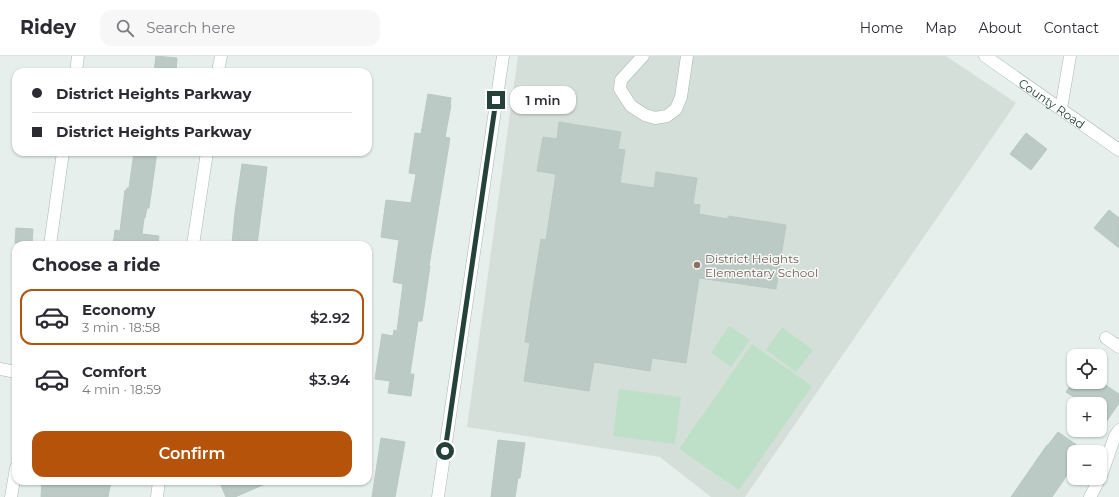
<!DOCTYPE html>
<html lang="en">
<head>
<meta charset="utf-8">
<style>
  :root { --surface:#fff; --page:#f7f7f7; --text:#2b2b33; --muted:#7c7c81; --line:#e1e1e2; --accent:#b45309 }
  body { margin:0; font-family:Montserrat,sans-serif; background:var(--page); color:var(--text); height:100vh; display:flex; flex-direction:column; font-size:15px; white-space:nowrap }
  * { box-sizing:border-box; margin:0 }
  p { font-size:13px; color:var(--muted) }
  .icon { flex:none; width:22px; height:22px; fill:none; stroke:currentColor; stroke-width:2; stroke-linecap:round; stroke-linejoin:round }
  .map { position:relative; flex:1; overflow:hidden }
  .drawer { position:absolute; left:12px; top:185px; width:360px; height:244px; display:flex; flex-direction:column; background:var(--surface); border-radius:12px; box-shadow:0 1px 3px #0004 }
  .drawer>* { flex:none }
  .hud { position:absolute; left:12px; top:12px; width:360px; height:88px; border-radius:12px; box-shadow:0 1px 3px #0004; display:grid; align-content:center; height:88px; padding:0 20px; background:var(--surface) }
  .fabs { position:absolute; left:1067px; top:293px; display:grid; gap:8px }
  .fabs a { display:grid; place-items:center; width:40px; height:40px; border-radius:8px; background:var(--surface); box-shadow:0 1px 3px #0004; font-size:20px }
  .end { position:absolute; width:18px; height:18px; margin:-9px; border:5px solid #24423a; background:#fff; box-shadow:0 0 0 2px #fff }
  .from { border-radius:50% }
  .bubble { position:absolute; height:28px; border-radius:12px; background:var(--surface); box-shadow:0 1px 3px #0004; font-size:13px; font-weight:600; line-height:28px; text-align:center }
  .hud b { display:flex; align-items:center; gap:14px; height:38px; font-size:15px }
  .hud b+b { border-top:1px solid var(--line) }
  .hud i { width:10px; height:10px; background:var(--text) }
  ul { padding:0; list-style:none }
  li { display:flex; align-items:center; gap:12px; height:56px; margin:0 8px 6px; padding:0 12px; border:2px solid transparent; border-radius:12px }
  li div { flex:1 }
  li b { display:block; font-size:15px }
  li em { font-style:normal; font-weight:600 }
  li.active { border-color:var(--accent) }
  li>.icon { width:36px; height:36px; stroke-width:1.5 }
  h2 { padding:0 20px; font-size:18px; line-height:48px }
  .action { display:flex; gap:8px; margin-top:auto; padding:8px 20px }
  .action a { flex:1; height:46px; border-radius:12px; background:var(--accent); color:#fff; font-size:16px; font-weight:600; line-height:46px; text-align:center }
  header { display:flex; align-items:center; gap:24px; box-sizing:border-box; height:56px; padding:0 20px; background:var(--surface); border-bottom:1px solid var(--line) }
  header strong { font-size:19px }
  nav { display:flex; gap:22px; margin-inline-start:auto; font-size:14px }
  .search { width:280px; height:36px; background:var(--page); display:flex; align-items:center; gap:10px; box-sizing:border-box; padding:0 14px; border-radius:12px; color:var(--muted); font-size:15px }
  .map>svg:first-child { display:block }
  .built { fill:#d4dfda }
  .green { fill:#bfe0c8 }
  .building { fill:#bbcac4; stroke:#b8c9c2 }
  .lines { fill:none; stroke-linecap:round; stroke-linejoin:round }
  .minor-casing { stroke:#a8b8b2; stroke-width:13 }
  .minor { stroke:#fff; stroke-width:12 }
  .route { stroke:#24423a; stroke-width:5 }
  .education-dot { fill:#8d6e63; stroke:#f7fbf9; stroke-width:1.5 }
  .labels { text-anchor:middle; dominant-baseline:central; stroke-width:3; stroke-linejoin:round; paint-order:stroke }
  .street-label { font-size:12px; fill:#24423a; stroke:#f7fbf9 }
  .education-label { font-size:12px; fill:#785e54; stroke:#f7fbf9; text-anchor:start }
</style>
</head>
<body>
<header>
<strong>Ridey</strong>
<div class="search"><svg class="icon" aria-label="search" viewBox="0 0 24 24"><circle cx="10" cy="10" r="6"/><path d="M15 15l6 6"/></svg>Search here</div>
<nav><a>Home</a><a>Map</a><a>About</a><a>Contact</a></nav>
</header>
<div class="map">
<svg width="1119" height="441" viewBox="0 0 1119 441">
  <rect width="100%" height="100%" fill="#e6efeb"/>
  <polygon class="built" points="518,0 946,0 1016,47 745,441 711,441 660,401 467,371"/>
  <g class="green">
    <polygon points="729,270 750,284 731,311 711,297"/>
    <polygon points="782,271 813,294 796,316 766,294"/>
    <polygon points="752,288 812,330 739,434 679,393"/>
    <polygon points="619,333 681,341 675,388 613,380"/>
  </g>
  <g class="building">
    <polygon points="156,0 177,2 176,16 154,16"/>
    <polygon points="428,38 451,42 450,49 451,49 445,81 450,82 429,210 430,210 422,265 418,265 410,318 414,318 411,340 388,337 390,325 375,323 382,278 393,280 394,274 397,275 403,228 393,226 399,184 381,181 386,144 411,147 416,118 409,117 415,77 421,78"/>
    <polygon points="559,66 621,76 618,93 625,94 620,127 654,132 656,116 697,122 693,148 700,149 699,158 728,163 728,160 786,169 776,233 699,222 686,307 652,302 650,315 594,306 589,335 524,325 530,287 525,286 531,245 541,183 546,184 556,118 537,115 543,81 557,83"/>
    <polygon points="1026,77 1047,93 1031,114 1010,98"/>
    <polygon points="134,96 157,96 149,152 147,152 145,162 144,162 142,178 159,180 158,189 113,189 115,174 120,175 125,134 126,135 127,132 129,132"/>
    <polygon points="242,108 267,111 257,189 232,188 235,156"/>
    <polygon points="1109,154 1119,162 1119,192 1094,172"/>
    <polygon points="16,172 33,173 32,188 15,187"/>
    <polygon points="1073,326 1101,326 1119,338 1119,347 1100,375 1100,348 1084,348 1066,336"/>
    <polygon points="1058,376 1081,392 1078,396 1074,396 1074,409 1052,441 1011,441 1047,389 1048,389"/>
    <polygon points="381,382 405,386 395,441 372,441"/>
    <polygon points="498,384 525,387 520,422 518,422 515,441 491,441"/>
    <polygon points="42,425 111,425 108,441 41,441"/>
    <polygon points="219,425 272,425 235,441 226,441"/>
  </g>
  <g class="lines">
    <defs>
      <g id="minor">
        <polyline points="643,0 621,24 620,33 631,50 645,59 655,62 667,60 676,53 681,41 687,0"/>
        <path id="s1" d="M985 0 1119 94"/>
        <polyline points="76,16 78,0"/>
        <polyline points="218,16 221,0"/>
        <polyline points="1061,53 1070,0"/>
        <polyline points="50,189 63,96"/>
        <polyline points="193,189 207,96"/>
        <polyline points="1106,282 1119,291"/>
        <polyline points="0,313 16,316"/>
        <polyline points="11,441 16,412"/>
        <polyline points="157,441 159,425"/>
        <polyline points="438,441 503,0"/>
        <polyline points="1090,441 1101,420 1115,380 1119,374"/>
      </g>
    </defs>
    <use href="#minor" class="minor-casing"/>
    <use href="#minor" class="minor"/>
  </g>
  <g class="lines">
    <polyline class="route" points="445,395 496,44"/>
  </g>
  <circle class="education-dot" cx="697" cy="209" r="4"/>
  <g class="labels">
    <g class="street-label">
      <text stroke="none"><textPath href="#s1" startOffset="82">County Road</textPath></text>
    </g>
    <g class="education-label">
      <text x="705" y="202">District Heights<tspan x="705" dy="14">Elementary School</tspan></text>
    </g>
  </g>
</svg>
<div class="fabs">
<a><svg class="icon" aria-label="locate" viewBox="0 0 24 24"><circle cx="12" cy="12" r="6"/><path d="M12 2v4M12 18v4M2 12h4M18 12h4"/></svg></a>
<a>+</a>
<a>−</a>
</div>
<i class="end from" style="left:445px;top:395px"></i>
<i class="end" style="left:496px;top:44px"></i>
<div class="bubble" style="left:510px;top:30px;width:66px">1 min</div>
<div class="hud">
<b><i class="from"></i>District Heights Parkway</b>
<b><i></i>District Heights Parkway</b>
</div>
<section class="drawer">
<h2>Choose a ride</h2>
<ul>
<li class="active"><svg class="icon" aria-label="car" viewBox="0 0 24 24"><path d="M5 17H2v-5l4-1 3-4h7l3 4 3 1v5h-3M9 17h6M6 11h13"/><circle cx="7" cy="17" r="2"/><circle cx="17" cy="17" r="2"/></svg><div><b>Economy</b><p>3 min · 18:58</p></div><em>$2.92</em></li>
<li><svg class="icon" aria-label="car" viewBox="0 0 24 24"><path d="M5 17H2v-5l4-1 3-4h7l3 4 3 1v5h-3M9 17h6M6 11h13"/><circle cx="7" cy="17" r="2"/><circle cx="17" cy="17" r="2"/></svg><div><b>Comfort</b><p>4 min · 18:59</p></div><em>$3.94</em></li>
</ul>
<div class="action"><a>Confirm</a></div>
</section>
</div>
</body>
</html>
